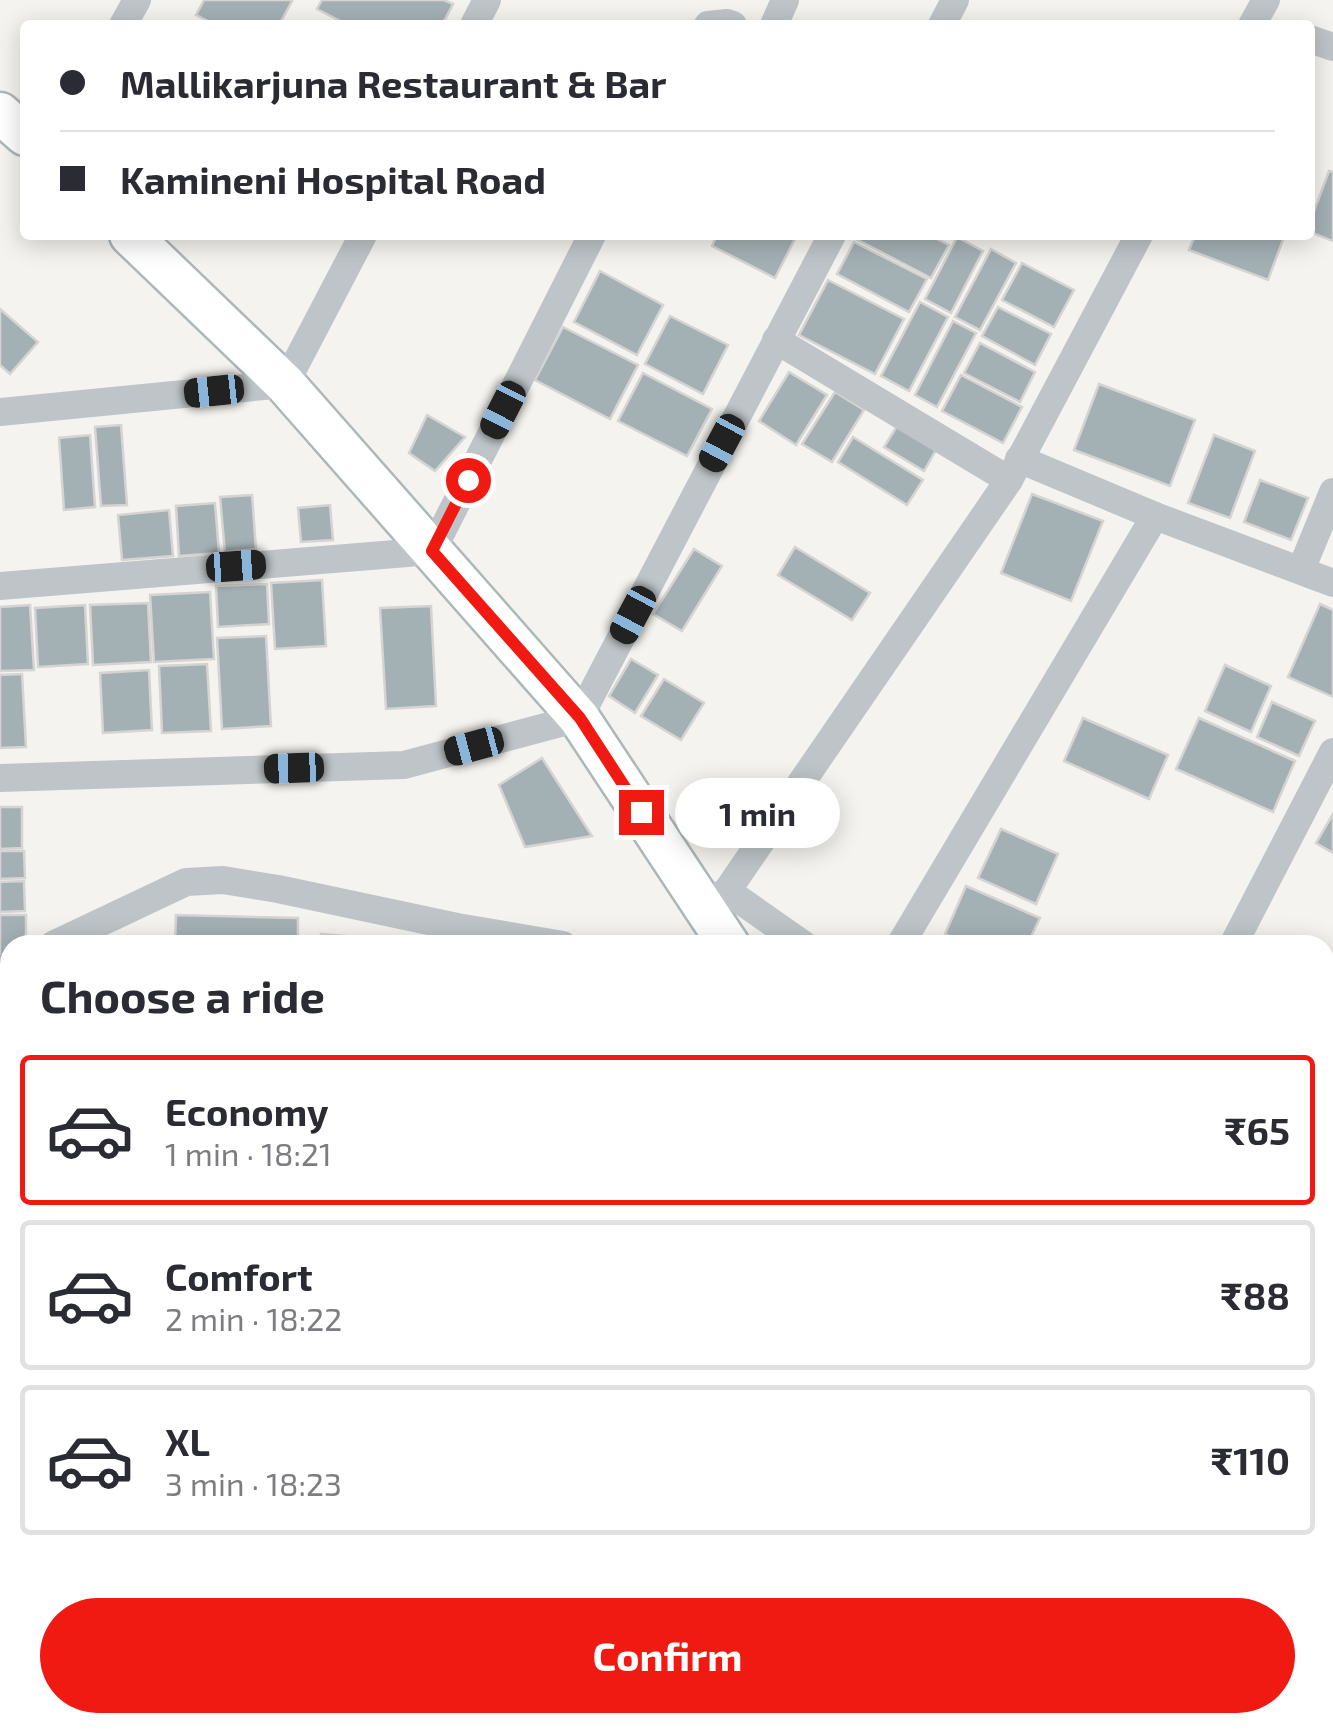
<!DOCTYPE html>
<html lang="en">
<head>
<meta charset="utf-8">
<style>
  :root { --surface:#fff; --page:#f2f2f3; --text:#2b2b33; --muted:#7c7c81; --line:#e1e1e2; --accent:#f01a13 }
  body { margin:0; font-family:"Exo 2",sans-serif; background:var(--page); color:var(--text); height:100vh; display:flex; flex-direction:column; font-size:38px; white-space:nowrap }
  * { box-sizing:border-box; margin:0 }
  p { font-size:32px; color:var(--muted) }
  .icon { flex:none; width:55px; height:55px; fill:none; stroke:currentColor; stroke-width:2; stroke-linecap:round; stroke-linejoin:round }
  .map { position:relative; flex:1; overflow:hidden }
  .side { position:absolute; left:0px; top:935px; width:1335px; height:798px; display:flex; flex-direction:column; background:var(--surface); border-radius:30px 30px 0 0; box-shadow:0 5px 25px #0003 }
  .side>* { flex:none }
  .banner { position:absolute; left:20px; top:20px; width:1295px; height:220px; border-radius:10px; box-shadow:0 5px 25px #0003; display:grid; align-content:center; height:220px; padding:0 40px; background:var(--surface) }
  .end { position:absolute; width:45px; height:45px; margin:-22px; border:12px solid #f01a13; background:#fff; box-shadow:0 0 0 5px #fff }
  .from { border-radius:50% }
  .bubble { position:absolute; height:70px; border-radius:35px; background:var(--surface); box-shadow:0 5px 25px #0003; font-size:32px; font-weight:700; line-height:70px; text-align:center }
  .car { position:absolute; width:30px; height:60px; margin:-30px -15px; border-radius:12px; box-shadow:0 0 8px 2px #0007; background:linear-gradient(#222 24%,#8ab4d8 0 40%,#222 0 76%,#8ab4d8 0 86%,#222 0) }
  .banner b { display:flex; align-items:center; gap:35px; height:95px; font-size:38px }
  .banner b+b { border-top:2px solid var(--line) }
  .banner i { width:25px; height:25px; background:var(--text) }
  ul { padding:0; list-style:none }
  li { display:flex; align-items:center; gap:30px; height:150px; margin:0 20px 15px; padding:0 20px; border:5px solid var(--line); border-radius:10px }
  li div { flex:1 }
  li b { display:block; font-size:38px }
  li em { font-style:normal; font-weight:700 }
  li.active { border-color:var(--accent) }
  li>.icon { width:90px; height:90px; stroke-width:1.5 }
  h2 { padding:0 40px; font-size:45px; line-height:120px }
  .primary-button { display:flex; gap:20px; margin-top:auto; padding:20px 40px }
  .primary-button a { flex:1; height:115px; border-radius:60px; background:var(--accent); color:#fff; font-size:40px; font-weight:700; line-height:115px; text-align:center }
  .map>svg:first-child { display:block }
  .building { fill:#a4b1b4; stroke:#d5d4d2; stroke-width:2.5 }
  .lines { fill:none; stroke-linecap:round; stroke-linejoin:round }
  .secondary-casing { stroke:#aeb7ba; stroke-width:45 }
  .street { stroke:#bec4c7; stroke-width:28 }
  .secondary { stroke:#fff; stroke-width:40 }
  .route { stroke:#f01a13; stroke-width:12 }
</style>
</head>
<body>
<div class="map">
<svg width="1333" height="1732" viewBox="0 0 1333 1732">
  <rect width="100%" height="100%" fill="#f4f3ef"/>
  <g class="building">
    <polygon points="204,0 290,0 292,1 279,25 216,25 196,15"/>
    <polygon points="322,0 444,0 453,4 442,25 348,25 317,9"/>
    <polygon points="1329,171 1333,172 1333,241 1310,232 1310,222"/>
    <polygon points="717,235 797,235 775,278 712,246"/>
    <polygon points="856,235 929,235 949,245 931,278 854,238"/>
    <polygon points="1195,235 1278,235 1284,237 1268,280 1189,250"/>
    <polygon points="957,237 983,251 951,313 925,299"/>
    <polygon points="854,242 927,279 909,312 837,274"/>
    <polygon points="991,249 1016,263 980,330 955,317"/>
    <polygon points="1022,263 1074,290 1054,327 1002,300"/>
    <polygon points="600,271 663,305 637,355 574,322"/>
    <polygon points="828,280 904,319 875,374 799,335"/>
    <polygon points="920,302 948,317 909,391 881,376"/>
    <polygon points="998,307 1051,334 1035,365 982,336"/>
    <polygon points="0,309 38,342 10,374 0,365"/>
    <polygon points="670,316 728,345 703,394 645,364"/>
    <polygon points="953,321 976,333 937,407 915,395"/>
    <polygon points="563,327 638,365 610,419 535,380"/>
    <polygon points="980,343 1035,372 1020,402 964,373"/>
    <polygon points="789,372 827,395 796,445 759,421"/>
    <polygon points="643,373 712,409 687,456 618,421"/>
    <polygon points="961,375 1022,407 1003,443 942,411"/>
    <polygon points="1099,384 1195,420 1170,486 1074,450"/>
    <polygon points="835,392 864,410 832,462 802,444"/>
    <polygon points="427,415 465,437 435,471 409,453"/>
    <polygon points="121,425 127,505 101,506 95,427"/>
    <polygon points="897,426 936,450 924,471 884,447"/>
    <polygon points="90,435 95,507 64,510 59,438"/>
    <polygon points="1214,435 1255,451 1230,518 1188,503"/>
    <polygon points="853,437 923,480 907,505 838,462"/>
    <polygon points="1260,480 1308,498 1291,540 1244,522"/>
    <polygon points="1032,494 1103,521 1071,601 1001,573"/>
    <polygon points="252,495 256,549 225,552 220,497"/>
    <polygon points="215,503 219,553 179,556 176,506"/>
    <polygon points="330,505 333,540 301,542 298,508"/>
    <polygon points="169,510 173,556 122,560 118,515"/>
    <polygon points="795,547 870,593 852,620 778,575"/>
    <polygon points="694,549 722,566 682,631 653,614"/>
    <polygon points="322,580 326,646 275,649 271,583"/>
    <polygon points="267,584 269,624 218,627 216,586"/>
    <polygon points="210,592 214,659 154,662 150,595"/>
    <polygon points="148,603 151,662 93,665 90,605"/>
    <polygon points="1320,604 1333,610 1333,697 1288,677"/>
    <polygon points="30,605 34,670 0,671 0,607"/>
    <polygon points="85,605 88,664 38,667 35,608"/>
    <polygon points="431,606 436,706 386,709 380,608"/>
    <polygon points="266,636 271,726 222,729 217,638"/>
    <polygon points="631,659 658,675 635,713 609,696"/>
    <polygon points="207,664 211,731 162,733 159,666"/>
    <polygon points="1225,665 1271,686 1251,732 1205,711"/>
    <polygon points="149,670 152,730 103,733 100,673"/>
    <polygon points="22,674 26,747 0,748 0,675"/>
    <polygon points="664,679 704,703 681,740 641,716"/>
    <polygon points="1272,702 1315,721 1299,756 1257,737"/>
    <polygon points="1083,718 1168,755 1149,799 1064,761"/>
    <polygon points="1199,718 1295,761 1273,812 1176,769"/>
    <polygon points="542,758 592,836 525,847 499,785"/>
    <polygon points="0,807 22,807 22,848 0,849"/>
    <polygon points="1333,814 1333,853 1316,843"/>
    <polygon points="1001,829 1058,854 1036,904 978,878"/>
    <polygon points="0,851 24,851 25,878 0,879"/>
    <polygon points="24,881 25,911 0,912 0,882"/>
    <polygon points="966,886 1040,918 1027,945 969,945 945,934"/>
    <polygon points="0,915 26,915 26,945 10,945 10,953 0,958"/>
    <polygon points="176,915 298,918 298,945 175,945"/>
    <polygon points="321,934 429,943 429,945 321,945"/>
    <polygon points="1333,1043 1333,1077 1325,1073 1325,1057"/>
    <polygon points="1325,1089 1333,1093 1333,1162 1325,1158"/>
    <polygon points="10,1403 10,1457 2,1458 0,1404"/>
    <polygon points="1325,1439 1333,1444 1333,1515 1325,1511"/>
    <polygon points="1325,1601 1333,1606 1333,1666 1325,1662"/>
    <polygon points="1325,1717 1333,1722 1333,1732 1312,1732 1317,1722 1325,1722"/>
    <polygon points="42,1722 92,1722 92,1731 43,1732"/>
    <polygon points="223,1722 278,1722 279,1732 224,1732"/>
  </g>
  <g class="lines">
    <defs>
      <g id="secondary">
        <polyline points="0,113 25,135"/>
        <polyline points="130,235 285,384 579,718 729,945"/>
        <polyline points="1254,1722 1260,1732"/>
      </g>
    </defs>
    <use href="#secondary" class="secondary-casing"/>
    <g class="street">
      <polyline points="123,25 137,0"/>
      <polyline points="474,25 487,0"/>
      <polyline points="708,25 727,23 733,25"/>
      <polyline points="774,25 785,0"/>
      <polyline points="942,25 955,0"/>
      <polyline points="1252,25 1266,0"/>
      <polyline points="1310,39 1333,47"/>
      <polyline points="776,340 1009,480"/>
      <polyline points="0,412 285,384 363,235"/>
      <polyline points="1019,459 1155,516 1333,583"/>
      <polyline points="1301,570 1333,492"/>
      <polyline points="0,586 432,551 592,235"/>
      <polyline points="0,778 404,765 579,718 832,235"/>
      <polyline points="727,891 804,945"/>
      <polyline points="703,907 727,891 1009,480 1139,235"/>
      <polyline points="53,945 186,882 223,880 278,889 457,927 563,945"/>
      <polyline points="900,945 1155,516"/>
      <polyline points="1233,945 1333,752"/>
      <polyline points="0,970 10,965"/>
      <polyline points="1325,1256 1333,1261"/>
      <polyline points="0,1304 10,1303"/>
      <polyline points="1325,1342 1333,1327"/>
      <polyline points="0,1487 10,1486"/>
      <polyline points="0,1664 10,1664"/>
      <polyline points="0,1707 2,1732"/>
    </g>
    <use href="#secondary" class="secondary"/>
  </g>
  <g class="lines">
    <polyline class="route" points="468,480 432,551 580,718 641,812"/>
  </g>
</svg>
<i class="end from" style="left:468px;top:480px"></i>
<i class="end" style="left:641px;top:812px"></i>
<div class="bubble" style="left:675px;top:778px;width:165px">1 min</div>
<i class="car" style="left:214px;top:391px;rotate:264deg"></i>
<i class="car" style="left:503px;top:410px;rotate:207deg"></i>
<i class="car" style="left:722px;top:443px;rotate:208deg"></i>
<i class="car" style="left:236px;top:566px;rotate:86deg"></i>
<i class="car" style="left:633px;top:615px;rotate:208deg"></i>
<i class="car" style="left:474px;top:746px;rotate:255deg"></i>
<i class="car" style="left:294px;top:768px;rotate:268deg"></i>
<div class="banner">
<b><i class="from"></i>Mallikarjuna Restaurant &amp; Bar</b>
<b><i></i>Kamineni Hospital Road</b>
</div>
<section class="side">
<h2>Choose a ride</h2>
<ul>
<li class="active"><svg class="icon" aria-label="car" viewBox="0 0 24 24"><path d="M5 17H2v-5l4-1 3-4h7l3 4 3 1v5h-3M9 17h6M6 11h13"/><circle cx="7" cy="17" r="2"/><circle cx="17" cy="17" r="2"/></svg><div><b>Economy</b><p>1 min · 18:21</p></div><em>₹65</em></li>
<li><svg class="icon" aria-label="car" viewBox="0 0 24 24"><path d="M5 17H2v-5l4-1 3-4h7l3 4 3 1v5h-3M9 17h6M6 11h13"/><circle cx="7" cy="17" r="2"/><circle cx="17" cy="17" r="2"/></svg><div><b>Comfort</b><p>2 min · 18:22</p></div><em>₹88</em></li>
<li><svg class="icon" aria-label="car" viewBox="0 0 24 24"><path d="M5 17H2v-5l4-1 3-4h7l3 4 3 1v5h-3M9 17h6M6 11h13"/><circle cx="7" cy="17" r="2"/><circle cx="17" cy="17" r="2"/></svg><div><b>XL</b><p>3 min · 18:23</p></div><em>₹110</em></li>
</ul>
<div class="primary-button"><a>Confirm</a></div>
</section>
</div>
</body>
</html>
